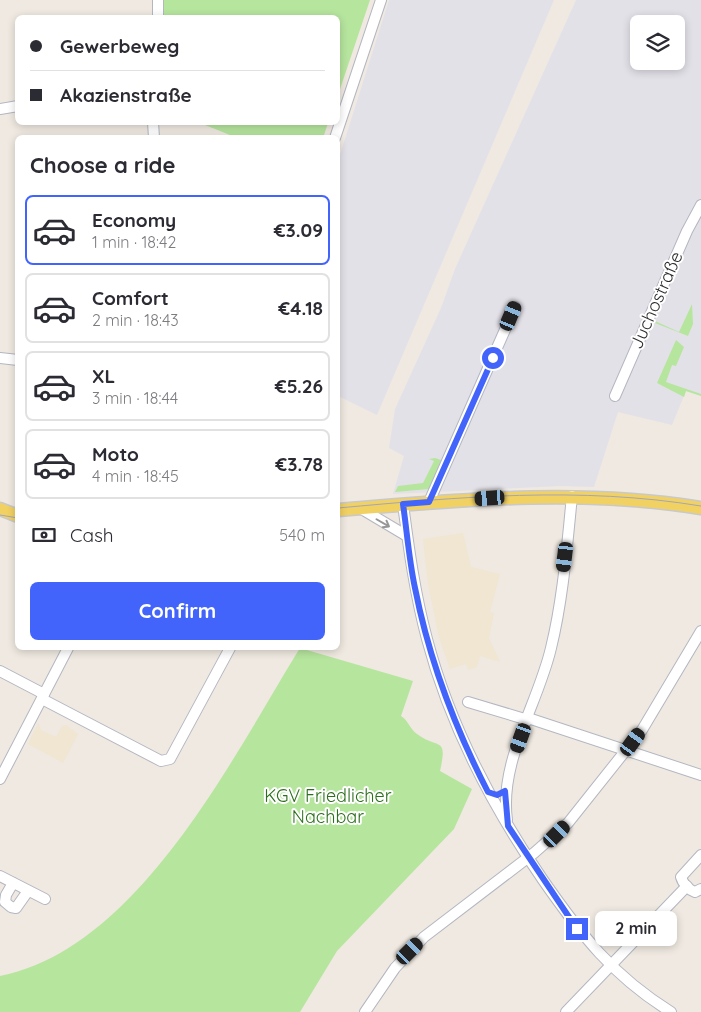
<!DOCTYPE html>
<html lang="en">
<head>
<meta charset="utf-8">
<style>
  :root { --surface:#fff; --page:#f7f7f7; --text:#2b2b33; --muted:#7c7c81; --line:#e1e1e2; --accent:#4264fb }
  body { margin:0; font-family:Quicksand,sans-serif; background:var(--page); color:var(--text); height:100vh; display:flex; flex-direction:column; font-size:19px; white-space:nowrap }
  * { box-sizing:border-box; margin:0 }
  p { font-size:16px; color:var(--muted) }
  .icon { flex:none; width:28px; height:28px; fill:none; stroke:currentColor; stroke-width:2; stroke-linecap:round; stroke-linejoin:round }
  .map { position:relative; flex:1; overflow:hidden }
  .details { position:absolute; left:15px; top:135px; width:325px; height:515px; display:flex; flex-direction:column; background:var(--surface); border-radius:8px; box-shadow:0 2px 8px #0003 }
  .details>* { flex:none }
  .hud { position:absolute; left:15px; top:15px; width:325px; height:110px; border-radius:8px; box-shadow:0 2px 8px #0003; display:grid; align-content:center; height:110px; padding:0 15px; background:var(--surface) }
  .controls { position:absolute; left:630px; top:15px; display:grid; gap:10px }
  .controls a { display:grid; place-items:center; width:55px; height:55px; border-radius:8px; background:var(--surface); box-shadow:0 2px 8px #0003; font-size:25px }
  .end { position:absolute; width:22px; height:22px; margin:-11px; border:6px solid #4264fb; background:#fff; box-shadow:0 0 0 2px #fff }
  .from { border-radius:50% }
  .bubble { position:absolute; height:35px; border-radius:8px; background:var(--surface); box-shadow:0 2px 8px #0003; font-size:16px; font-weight:700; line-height:35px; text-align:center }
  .car { position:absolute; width:15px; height:30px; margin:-15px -8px; border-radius:6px; box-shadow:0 0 4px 1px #0007; background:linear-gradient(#222 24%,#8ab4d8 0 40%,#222 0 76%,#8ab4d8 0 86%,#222 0) }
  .hud b { display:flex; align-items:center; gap:18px; height:48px; font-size:19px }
  .hud b+b { border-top:1px solid var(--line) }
  .hud i { width:12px; height:12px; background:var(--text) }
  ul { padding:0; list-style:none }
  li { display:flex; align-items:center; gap:15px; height:70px; margin:0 10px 8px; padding:0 5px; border:2px solid var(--line); border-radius:8px }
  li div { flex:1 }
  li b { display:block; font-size:19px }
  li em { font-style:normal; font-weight:700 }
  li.active { border-color:var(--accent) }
  li>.icon { width:45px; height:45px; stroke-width:1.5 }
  h2 { padding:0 15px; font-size:22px; line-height:60px }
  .pay { display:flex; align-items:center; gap:12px; height:55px; padding:0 15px; font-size:19px }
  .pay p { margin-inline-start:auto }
  .primary-button { display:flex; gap:10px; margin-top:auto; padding:10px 15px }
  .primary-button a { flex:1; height:58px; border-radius:8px; background:var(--accent); color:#fff; font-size:20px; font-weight:700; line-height:58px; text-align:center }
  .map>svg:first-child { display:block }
  .industrial { fill:#e3e1e8; fill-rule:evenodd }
  .education { fill:#f0e6d1 }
  .green { fill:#b6e59e }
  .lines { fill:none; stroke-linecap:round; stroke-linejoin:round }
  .minor-casing { stroke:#b4b7c1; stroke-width:12 }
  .major-casing { stroke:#c9c9c9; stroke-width:15 }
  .minor { stroke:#fff; stroke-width:10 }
  .major { stroke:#f2d163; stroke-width:12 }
  .tram { stroke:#a3a6b8; stroke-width:1 }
  .oneway { stroke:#969696 }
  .route { stroke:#4264fb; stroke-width:6 }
  .labels { text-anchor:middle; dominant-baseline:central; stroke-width:4; stroke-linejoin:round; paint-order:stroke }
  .street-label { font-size:18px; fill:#2e2e2e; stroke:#fff }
  .park-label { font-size:18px; fill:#2c6e1b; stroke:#fff }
</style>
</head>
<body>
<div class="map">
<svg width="701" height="1012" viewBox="0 0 701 1012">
  <rect width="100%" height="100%" fill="#efe9e1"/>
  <g class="industrial">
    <polygon points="389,0 554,0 377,415 338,396 338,161"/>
    <path d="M576 0H701V396L686 391 672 425 618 412 594 487 560 486 393 494 404 456 389 448 395 409 441 308 455 269ZM639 24H676V61H639Z"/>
  </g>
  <g class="education">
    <polygon points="463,533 471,567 500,574 490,612 494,613 489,638 500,662 480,656 477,667 468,670 466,664 450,669 439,637 428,584 423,539"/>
    <polygon points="38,723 41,730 56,737 62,726 66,725 78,734 63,763 28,744"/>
  </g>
  <g class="green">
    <polygon points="164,0 370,0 338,95 338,18 163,17"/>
    <polygon points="200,123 328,123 323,138 235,137"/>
    <polygon points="692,304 693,324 688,336 655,323 655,321 679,332"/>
    <polygon points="676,340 684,347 676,366 672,365 666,382 701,394 701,396 686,391 684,397 657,383"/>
    <polygon points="435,458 441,460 429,489 395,492 398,486 423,483 434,461 429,459"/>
    <path d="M300 648 413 681 401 716C408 720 410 729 417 734 438 750 448 735 440 771L472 789 454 829 337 951 300 1012H0V976C138 949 232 758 300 648Z"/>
  </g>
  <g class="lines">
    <defs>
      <g id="minor">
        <polyline points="158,18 158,0"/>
        <polyline points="0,109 18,106"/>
        <polyline points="153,122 154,138"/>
        <polyline points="335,138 381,0"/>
        <polyline points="0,358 18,360"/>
        <polyline points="615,396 687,231 701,205"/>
        <polyline points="429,502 515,307"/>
        <path d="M403 504C409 550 415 594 427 639 450 726 492 806 543 880 582 936 613 976 671 1012"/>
        <polyline points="360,508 407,536"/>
        <polyline points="0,671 44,694"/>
        <polyline points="42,699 161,761 170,759 230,648"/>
        <polyline points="468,702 528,720"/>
        <polyline points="528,718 701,775"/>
        <polyline points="0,779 68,648"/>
        <path d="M507 820C499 761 538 704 551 648 563 599 567 546 572 496"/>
        <path d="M701 855 681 877C683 884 689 890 695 892L701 889"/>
        <polyline points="0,876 45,899"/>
        <polyline points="13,883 6,895 5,902 11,907 16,908 28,891"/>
        <polyline points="365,1012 395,968 424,937 534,853 568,823 642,730 701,631"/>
        <polyline points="566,1012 687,886"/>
      </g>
      <g id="major">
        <polyline points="0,509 18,516"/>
        <path d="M338 510C459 500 580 488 701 508"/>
      </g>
    </defs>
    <use href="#minor" class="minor-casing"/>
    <use href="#major" class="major-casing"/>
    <use href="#minor" class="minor"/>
    <use href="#major" class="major"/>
    <g class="tram">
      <path d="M338 508C459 497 580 486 701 506"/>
      <polyline points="0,515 18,518"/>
    </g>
  </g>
  <defs><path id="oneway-shaft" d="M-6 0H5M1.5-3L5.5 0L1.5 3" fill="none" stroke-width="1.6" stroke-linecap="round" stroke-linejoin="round" transform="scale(1.25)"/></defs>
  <use class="oneway" href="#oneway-shaft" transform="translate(383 523) rotate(30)"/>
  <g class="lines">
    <path class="route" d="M493 358 429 502 403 504C407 532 409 560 415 588 429 659 455 728 488 792L497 795 505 791 508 826 577 929"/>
  </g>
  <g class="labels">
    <g class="street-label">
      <text transform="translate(656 300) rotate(-66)">Juchostraße</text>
    </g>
    <g class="park-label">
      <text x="328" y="795">KGV Friedlicher<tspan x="328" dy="21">Nachbar</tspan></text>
    </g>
  </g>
</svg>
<div class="controls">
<a><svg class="icon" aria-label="layers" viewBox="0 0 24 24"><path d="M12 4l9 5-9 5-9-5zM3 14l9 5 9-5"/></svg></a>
</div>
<i class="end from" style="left:493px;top:358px"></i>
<i class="end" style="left:577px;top:929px"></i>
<div class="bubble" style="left:595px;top:911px;width:82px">2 min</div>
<i class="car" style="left:511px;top:316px;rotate:23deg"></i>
<i class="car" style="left:490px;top:498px;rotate:266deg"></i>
<i class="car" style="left:565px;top:557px;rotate:187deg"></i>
<i class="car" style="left:521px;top:738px;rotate:200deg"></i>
<i class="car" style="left:633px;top:742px;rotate:36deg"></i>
<i class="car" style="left:557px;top:834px;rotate:45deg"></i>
<i class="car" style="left:410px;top:951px;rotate:45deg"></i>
<div class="hud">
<b><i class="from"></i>Gewerbeweg</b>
<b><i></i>Akazienstraße</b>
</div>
<section class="details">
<h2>Choose a ride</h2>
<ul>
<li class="active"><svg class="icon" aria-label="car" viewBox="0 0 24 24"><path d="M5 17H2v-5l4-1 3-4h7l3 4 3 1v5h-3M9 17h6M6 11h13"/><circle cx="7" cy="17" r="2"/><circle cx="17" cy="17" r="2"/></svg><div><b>Economy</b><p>1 min · 18:42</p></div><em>€3.09</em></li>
<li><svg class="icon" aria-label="car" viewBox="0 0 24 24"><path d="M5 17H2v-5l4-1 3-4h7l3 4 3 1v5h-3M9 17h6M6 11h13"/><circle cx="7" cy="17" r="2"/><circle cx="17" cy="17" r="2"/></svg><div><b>Comfort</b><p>2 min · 18:43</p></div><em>€4.18</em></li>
<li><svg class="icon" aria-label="car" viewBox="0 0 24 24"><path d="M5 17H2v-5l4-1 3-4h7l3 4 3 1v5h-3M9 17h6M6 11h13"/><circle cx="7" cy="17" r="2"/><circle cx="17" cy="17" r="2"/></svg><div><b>XL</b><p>3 min · 18:44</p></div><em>€5.26</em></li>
<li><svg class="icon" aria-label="car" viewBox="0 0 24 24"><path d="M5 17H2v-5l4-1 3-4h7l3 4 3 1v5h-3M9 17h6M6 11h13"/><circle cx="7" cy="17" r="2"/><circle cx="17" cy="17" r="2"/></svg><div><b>Moto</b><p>4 min · 18:45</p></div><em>€3.78</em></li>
</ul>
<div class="pay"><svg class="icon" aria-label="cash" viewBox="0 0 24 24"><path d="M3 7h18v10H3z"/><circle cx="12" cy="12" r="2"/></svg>Cash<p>540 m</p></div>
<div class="primary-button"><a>Confirm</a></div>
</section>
</div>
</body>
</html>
